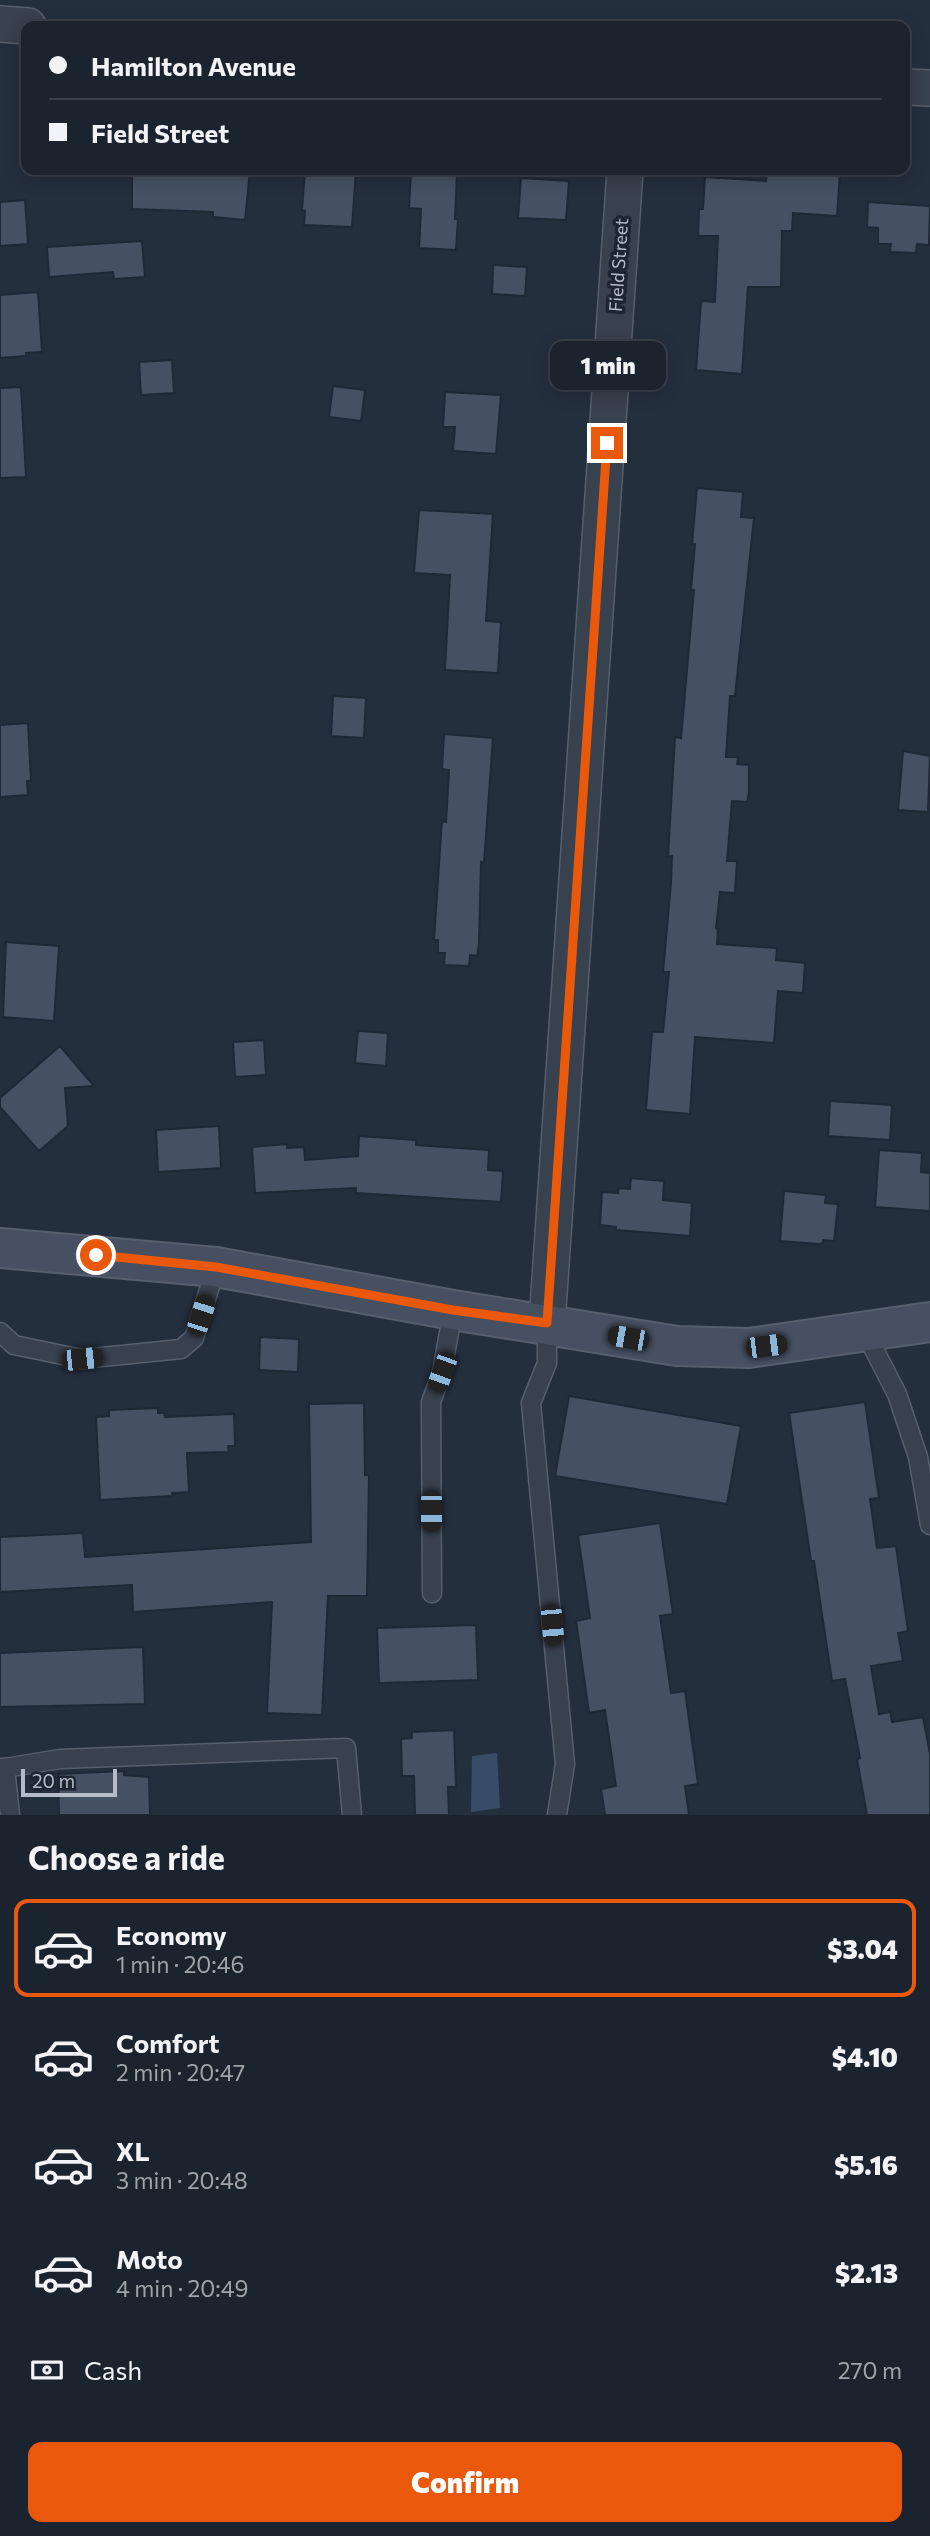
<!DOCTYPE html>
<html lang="en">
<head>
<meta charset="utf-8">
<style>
  :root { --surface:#1b232e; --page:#282f3a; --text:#f1f3f6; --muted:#a0a4aa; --line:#39404a; --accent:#ea580c }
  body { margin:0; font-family:Commissioner,sans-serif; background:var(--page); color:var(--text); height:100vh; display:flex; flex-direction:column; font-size:26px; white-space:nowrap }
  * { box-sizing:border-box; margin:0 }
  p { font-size:23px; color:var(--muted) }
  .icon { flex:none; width:38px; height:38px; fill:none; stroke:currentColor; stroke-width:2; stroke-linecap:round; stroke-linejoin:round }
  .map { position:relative; height:1815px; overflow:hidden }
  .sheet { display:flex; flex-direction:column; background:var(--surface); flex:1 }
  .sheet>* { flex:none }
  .guide { position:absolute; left:21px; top:21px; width:889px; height:154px; border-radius:14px; box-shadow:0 4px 18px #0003,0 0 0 2px var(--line); display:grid; align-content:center; height:154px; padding:0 28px; background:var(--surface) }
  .scale { position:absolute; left:21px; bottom:18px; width:96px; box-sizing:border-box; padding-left:7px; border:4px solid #b4bcc9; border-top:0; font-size:19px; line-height:24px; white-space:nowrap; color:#b4bcc9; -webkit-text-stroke:5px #1d2633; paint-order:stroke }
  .end { position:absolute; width:32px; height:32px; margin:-16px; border:9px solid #ea580c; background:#fff; box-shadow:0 0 0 4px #fff }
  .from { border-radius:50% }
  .bubble { position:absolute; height:49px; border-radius:14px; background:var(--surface); box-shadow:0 4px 18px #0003,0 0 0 2px var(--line); font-size:23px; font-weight:800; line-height:49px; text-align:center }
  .car { position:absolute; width:21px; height:42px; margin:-21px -10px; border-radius:9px; box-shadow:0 0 5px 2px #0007; background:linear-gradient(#222 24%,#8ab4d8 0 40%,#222 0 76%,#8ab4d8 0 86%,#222 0) }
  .guide b { display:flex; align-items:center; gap:24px; height:66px; font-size:26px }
  .guide b+b { border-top:2px solid var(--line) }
  .guide i { width:18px; height:18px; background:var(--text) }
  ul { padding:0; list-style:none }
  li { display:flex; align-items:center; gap:21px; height:98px; margin:0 14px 10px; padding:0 14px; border:4px solid transparent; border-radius:14px }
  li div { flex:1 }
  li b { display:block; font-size:26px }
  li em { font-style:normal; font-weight:800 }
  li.on { border-color:var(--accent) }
  li>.icon { width:63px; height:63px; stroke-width:1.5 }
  h2 { padding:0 28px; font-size:32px; line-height:84px }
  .pay { display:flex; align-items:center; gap:18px; height:77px; padding:0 28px; font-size:26px }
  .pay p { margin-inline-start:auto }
  .cta { display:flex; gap:14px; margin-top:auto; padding:14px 28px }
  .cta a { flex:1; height:80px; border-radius:14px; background:var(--accent); color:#fff; font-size:28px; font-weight:800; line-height:80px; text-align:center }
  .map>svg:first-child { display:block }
  .water { fill:#394c67 }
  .building { fill:#455162; stroke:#1f2835; stroke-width:2 }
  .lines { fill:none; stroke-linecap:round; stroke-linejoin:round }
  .lane-casing { stroke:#565f6c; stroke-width:21 }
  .street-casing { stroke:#565f6c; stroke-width:38 }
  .secondary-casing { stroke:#565f6c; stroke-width:42 }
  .lane { stroke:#38414e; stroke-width:18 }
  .street { stroke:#38414e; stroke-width:35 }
  .secondary { stroke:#465061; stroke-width:38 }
  .route { stroke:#ea580c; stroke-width:9 }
  .labels { text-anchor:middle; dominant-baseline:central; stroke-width:7; stroke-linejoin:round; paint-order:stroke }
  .street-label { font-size:18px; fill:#b4bcc9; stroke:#1d2633 }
</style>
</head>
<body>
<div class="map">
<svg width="930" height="1815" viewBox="0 0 930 1815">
  <rect width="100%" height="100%" fill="#242f3e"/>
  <polygon class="water" points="497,1753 500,1808 471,1812 472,1756"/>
  <g class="building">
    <polygon points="132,170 250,170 245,220 213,217 213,212 132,209"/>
    <polygon points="305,170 356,170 352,227 304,225 305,211 302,210"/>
    <polygon points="767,170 840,171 837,216 793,213 792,231 782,231 781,287 748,287 742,374 696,370 701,301 715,302 718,236 698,236 699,209 703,209 705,177 766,181"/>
    <polygon points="411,171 457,173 455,219 458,219 456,250 419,248 421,209 409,208"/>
    <polygon points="521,178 569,181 566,220 518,218"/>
    <polygon points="25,200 28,244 0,246 0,202"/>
    <polygon points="868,202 930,206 929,245 917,244 916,253 890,252 891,244 878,244 878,228 867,227"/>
    <polygon points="142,241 145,277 114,279 113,272 49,277 47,247"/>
    <polygon points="493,265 527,267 525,296 492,294"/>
    <polygon points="38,292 42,352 26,353 26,356 0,358 0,295"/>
    <polygon points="172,360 174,393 141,395 139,362"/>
    <polygon points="333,386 365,390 361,421 329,417"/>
    <polygon points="21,387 26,477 0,478 0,388"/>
    <polygon points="445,392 501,395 496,454 453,451 455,427 443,427"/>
    <polygon points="697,488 743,492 741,517 754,518 735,696 730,696 726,757 738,757 737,764 749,765 749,793 747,802 732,801 727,861 737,861 735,893 720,892 716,928 718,930 717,944 777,948 776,960 805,963 803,993 778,991 774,1043 695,1037 690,1114 646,1110 652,1032 663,1032 669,972 663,972 671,883 672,856 668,856 675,737 681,738 694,590 691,590 695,544 692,544"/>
    <polygon points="419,510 493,514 486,621 501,622 498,673 445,670 450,575 414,573"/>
    <polygon points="333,696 366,698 364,738 331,736"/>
    <polygon points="28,723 31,781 27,781 28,795 0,797 0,725"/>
    <polygon points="444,734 493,738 484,863 481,862 479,944 477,956 470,955 469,966 444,965 445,953 438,953 438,940 434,940 441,834 442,821 446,822 449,770 442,769"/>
    <polygon points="903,751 930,756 928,812 898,810"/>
    <polygon points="6,942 59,946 54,1021 3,1017"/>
    <polygon points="358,1031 388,1033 386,1066 355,1063"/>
    <polygon points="264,1040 266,1075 235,1077 233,1042"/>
    <polygon points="60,1046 94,1086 65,1088 68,1126 39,1151 0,1107 0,1098"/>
    <polygon points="830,1101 892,1105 890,1140 828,1136"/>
    <polygon points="219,1126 221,1168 158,1172 156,1130"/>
    <polygon points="359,1136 416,1140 416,1145 489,1150 488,1170 503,1171 501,1202 356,1193 356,1188 255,1193 252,1147 287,1144 287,1148 304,1147 305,1160 358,1156"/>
    <polygon points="879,1150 922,1153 921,1172 930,1173 930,1211 875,1207"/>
    <polygon points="631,1178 664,1181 663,1200 692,1203 690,1236 616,1230 616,1227 600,1225 602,1192 618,1193 619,1188 630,1189"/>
    <polygon points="784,1191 826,1195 825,1203 838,1204 834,1241 823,1240 823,1243 819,1244 780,1241"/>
    <polygon points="260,1337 299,1339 298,1372 259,1370"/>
    <polygon points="569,1396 741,1426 727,1504 555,1476"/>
    <polygon points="865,1402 879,1498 870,1499 877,1548 896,1546 908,1631 898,1633 903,1661 871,1666 879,1714 890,1712 892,1722 923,1717 930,1754 930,1815 867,1815 857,1759 860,1758 845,1679 832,1681 814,1561 811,1561 789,1413"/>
    <polygon points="364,1403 365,1475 369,1475 367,1596 328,1596 322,1715 267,1713 272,1602 133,1612 132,1585 0,1592 0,1537 83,1533 85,1557 311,1542 309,1404"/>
    <polygon points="158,1408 158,1413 164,1413 165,1417 234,1414 235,1446 228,1446 229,1452 187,1453 189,1492 172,1493 172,1496 100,1500 96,1417 109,1416 109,1410"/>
    <polygon points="660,1523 673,1614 660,1616 671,1693 685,1691 698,1784 685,1786 689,1815 605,1815 601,1789 616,1786 605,1710 589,1713 576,1621 590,1618 578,1535"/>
    <polygon points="476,1625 478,1680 379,1683 377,1628"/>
    <polygon points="143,1647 145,1704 0,1707 0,1653"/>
    <polygon points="454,1730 456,1787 448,1787 449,1815 415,1815 414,1776 402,1776 401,1739 412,1738 412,1732"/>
    <polygon points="124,1771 124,1775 149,1777 150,1815 59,1815 58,1774"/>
  </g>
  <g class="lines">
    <defs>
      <g id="lane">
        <polyline points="547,1323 547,1363 531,1403 565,1764 557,1815"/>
        <polyline points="0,1332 14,1345 82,1359 181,1349 194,1338 216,1267"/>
        <polyline points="865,1332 897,1394 918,1457 930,1525"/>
        <polyline points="432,1593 431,1402 442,1372 453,1310"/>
        <polyline points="0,1768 5,1768 10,1815"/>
        <polyline points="5,1768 60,1759 346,1748 352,1815"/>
      </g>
      <g id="street">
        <polyline points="0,24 28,26"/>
        <polyline points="905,87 930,88"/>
        <polyline points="547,1323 625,170"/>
      </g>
      <polyline id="secondary" points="0,1248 216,1267 453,1310 677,1346 749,1348 930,1322"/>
    </defs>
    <use href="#lane" class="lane-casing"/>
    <use href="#street" class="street-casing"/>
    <use href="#secondary" class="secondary-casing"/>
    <use href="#lane" class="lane"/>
    <use href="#street" class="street"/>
    <use href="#secondary" class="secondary"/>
  </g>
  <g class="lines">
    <polyline class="route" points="96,1255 216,1267 453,1310 547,1323 607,443"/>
  </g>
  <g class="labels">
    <g class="street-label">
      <text transform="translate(618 265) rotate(-86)">Field Street</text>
    </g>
  </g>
</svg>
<div class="scale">20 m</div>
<i class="end from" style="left:96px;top:1255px"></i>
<i class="end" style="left:607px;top:443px"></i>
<div class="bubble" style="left:550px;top:341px;width:116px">1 min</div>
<i class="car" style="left:201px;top:1315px;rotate:18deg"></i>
<i class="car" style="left:628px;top:1338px;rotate:280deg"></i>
<i class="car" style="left:766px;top:1346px;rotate:83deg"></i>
<i class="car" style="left:82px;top:1359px;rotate:84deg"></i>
<i class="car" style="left:442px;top:1372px;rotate:200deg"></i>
<i class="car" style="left:431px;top:1511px;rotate:180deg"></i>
<i class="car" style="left:552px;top:1625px;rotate:175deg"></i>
<div class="guide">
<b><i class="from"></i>Hamilton Avenue</b>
<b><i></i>Field Street</b>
</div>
</div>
<section class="sheet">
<h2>Choose a ride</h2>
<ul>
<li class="on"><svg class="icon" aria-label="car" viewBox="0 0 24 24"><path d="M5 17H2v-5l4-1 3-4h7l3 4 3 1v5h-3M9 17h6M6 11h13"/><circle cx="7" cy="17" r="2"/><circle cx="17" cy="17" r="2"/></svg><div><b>Economy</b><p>1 min · 20:46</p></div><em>$3.04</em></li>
<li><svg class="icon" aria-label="car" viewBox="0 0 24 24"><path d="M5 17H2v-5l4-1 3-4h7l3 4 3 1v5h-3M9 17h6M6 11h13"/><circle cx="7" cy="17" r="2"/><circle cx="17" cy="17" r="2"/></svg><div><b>Comfort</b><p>2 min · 20:47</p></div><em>$4.10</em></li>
<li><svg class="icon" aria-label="car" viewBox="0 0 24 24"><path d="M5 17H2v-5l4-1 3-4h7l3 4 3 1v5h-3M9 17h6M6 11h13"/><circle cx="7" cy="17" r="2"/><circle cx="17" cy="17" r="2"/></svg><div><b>XL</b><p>3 min · 20:48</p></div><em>$5.16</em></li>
<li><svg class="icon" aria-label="car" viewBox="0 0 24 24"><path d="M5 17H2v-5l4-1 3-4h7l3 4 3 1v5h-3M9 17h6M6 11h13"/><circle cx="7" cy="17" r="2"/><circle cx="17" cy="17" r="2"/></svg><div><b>Moto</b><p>4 min · 20:49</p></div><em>$2.13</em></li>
</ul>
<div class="pay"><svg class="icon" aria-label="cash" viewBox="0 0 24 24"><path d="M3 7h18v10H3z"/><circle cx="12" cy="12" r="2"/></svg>Cash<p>270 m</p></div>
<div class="cta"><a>Confirm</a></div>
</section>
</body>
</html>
